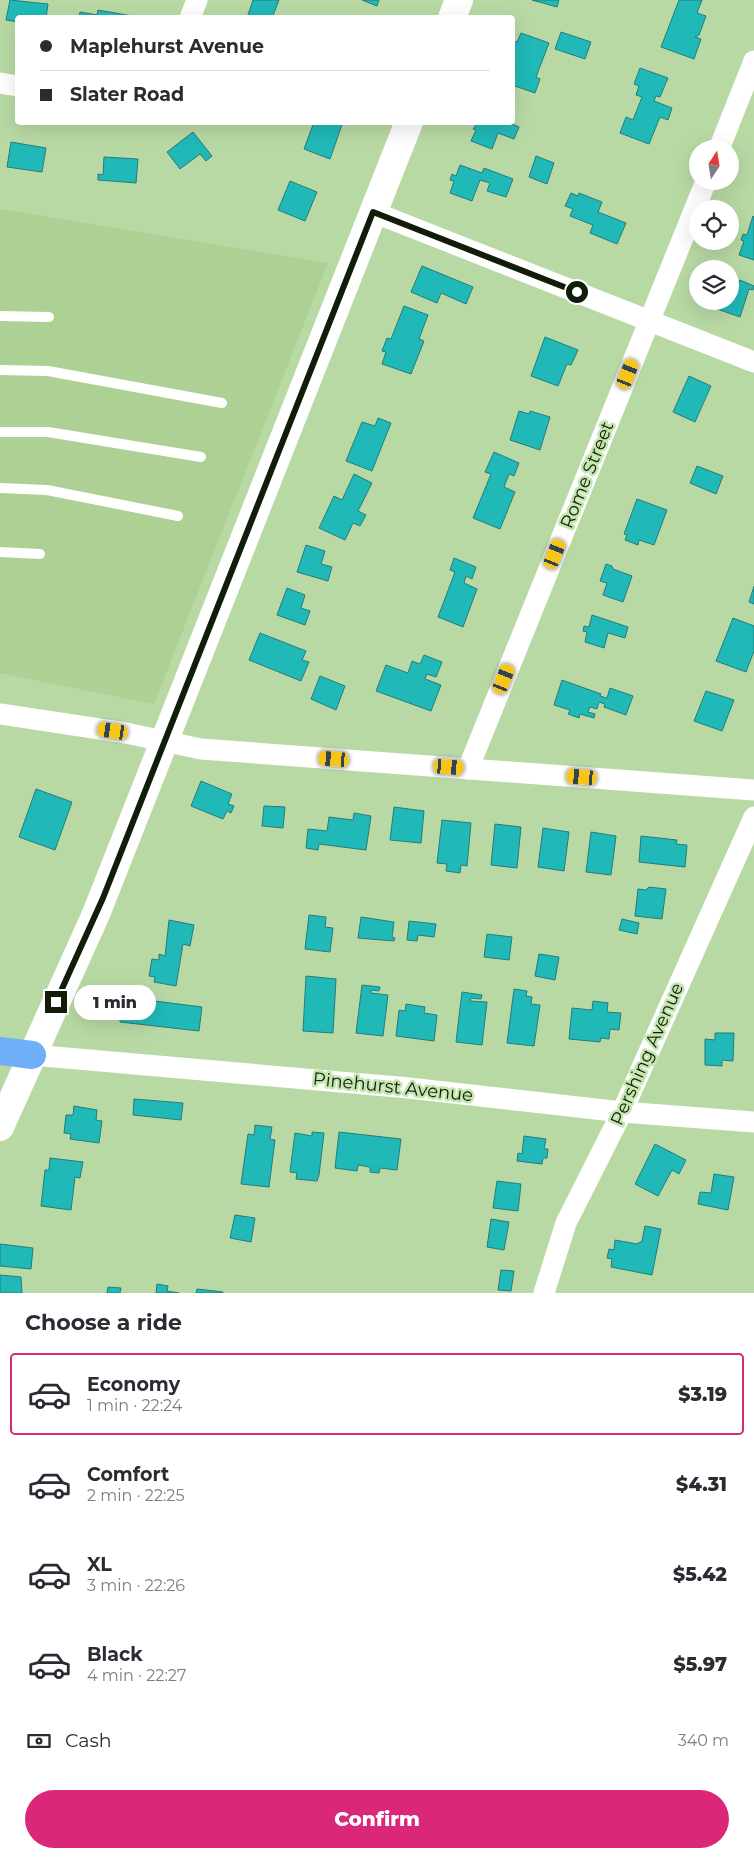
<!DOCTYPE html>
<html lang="en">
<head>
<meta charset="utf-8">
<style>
  :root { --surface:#fff; --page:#f7f7f7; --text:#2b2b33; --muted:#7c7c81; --line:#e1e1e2; --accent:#db2777 }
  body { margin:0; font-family:Montserrat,sans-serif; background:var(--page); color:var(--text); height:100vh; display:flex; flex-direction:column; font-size:19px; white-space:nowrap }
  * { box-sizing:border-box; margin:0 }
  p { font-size:16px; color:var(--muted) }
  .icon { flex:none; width:28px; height:28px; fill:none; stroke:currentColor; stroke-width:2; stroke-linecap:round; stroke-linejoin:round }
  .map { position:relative; height:1293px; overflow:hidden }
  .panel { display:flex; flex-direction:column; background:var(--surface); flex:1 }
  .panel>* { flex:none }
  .banner { position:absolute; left:15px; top:15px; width:500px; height:110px; border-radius:5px; box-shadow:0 5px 20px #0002; display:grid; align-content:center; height:110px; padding:0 25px; background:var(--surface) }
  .needle { width:32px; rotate:12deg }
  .controls { position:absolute; left:689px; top:140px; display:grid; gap:10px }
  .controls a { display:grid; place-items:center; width:50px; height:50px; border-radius:50%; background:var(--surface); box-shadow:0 5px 20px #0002; font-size:25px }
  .end { position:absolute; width:22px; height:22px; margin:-11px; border:6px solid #111d09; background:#fff; box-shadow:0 0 0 2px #fff }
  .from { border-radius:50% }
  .bubble { position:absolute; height:35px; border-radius:18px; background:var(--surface); box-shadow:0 5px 20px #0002; font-size:16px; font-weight:800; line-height:35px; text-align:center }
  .car { position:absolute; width:15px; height:30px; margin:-15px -8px; border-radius:6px; box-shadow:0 0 4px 1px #0007; background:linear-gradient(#f5c518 24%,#345 0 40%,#f5c518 0 76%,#345 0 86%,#f5c518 0) }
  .banner b { display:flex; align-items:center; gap:18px; height:48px; font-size:19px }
  .banner b+b { border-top:1px solid var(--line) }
  .banner i { width:12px; height:12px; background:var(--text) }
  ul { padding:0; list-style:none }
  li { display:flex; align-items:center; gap:15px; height:82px; margin:0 10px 8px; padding:0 15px; border:2px solid transparent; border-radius:5px }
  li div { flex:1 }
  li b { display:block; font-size:19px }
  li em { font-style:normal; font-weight:800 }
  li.on { border-color:var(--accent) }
  li>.icon { width:45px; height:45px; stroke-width:1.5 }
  h2 { padding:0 25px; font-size:22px; line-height:60px }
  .pay { display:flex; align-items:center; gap:12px; height:55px; padding:0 25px; font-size:19px }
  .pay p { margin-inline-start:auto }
  .primary-button { display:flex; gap:10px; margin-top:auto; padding:10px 25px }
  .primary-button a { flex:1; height:58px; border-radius:30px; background:var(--accent); color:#fff; font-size:20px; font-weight:800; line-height:58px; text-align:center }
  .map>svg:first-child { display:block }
  .built { fill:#add195 }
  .building { fill:#20b9b8; stroke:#257c7b }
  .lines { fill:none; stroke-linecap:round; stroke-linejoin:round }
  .lane { stroke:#fff; stroke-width:10 }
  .street { stroke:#fff; stroke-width:21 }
  .secondary { stroke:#fff; stroke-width:28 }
  .highway { stroke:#6faef8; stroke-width:28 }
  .route { stroke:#111d09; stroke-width:6 }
  .labels { text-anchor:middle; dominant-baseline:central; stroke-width:5; stroke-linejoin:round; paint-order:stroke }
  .street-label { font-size:18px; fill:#111d09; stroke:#c5e6b0 }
</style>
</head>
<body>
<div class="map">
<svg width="754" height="1293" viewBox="0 0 754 1293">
  <rect width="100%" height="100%" fill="#b8d9a4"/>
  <polygon class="built" points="0,209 328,263 154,704 0,673"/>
  <g class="building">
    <polygon points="10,0 48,4 46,18 18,18 18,22 6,20"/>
    <polygon points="253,0 279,0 272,18 247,18"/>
    <polygon points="362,0 379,0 377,6"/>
    <polygon points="532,0 559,0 557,7"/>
    <polygon points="679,0 702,0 697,13 706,16 699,35 695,37 701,39 694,59 661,47"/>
    <polygon points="98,10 132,16 131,18 79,18 80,12 97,15"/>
    <polygon points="561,32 591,42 585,59 555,49"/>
    <polygon points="521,33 549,43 536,77 540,79 535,93 512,85 515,65 512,64 514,50 512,49 512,41 517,42"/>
    <polygon points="640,68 668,78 660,97 656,96 654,101 672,108 668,120 660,117 649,144 620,133 626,117 633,120 642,97 636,95 639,86 634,84"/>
    <polygon points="314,122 343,122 330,159 304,149"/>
    <polygon points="478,122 507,122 519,127 514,139 498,133 492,149 471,141 476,130 473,129"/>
    <polygon points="193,132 212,156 206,161 200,154 180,169 167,152"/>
    <polygon points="11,142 46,148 42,172 7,167"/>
    <polygon points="536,156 554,163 547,184 529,177"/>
    <polygon points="104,157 138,159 136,183 98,180 98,174 103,175"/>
    <polygon points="460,165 482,173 484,168 513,179 506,197 487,191 490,183 480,180 472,201 450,193 454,181 450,180 452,174 456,176"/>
    <polygon points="290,181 317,192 305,221 278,210"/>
    <polygon points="571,193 578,196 579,193 602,202 598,212 626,223 617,244 590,233 593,225 570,216 573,209 565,206"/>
    <polygon points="753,216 754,217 754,260 739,255 744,241 741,240 743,234 747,235"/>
    <polygon points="422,266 473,287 466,304 441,293 437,303 411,292"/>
    <polygon points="740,280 754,286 753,290 749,289 740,317 717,309 720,301 730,301 730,281 738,284"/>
    <polygon points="404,306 428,315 419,339 424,341 411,374 382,364 386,352 382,351 387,338 391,339"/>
    <polygon points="545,337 578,350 571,365 567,364 558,386 531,376"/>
    <polygon points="689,376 711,386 695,422 673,412"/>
    <polygon points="519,411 529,414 530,411 550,417 540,450 510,440"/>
    <polygon points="378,418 391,423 372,471 346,461 362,422 375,426"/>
    <polygon points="494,452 519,463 514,476 509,474 504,487 515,492 500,529 473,518 491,474 485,472"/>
    <polygon points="697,466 723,476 716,494 690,483"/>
    <polygon points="354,474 372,483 358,511 366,515 360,526 353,523 345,540 319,528 334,496 342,500"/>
    <polygon points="637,499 667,510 654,545 639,540 638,545 625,540 627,535 624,534"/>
    <polygon points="306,545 325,551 321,564 332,567 328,581 297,572"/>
    <polygon points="454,558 476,567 472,579 466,576 464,583 477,589 463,627 438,617 455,572 450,570"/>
    <polygon points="606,564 612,566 613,569 632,576 623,602 603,595 607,583 600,581"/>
    <polygon points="754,586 754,604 749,602"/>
    <polygon points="287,588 305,595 301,608 310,611 305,625 277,615"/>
    <polygon points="592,615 628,627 625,638 608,633 604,648 585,642 587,632 583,631 584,626 589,627"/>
    <polygon points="733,618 754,626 754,651 746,672 716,661"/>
    <polygon points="260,633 306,651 302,660 309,662 301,681 249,660"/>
    <polygon points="424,655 442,662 436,677 427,674 425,679 441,685 431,711 376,691 386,665 408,673 412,661 420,664"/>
    <polygon points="320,676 345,686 336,710 311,699"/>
    <polygon points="562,680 601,694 600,696 607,698 610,688 633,696 626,715 604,707 605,704 599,702 597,709 590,707 588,712 595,714 594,718 580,714 579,718 568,714 570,710 554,705"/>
    <polygon points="706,691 734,700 722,731 694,721"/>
    <polygon points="201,781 232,794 228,804 234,806 231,813 227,811 223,819 191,806"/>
    <polygon points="36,789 72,802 55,850 19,837"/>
    <polygon points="264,806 285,807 283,828 262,826"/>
    <polygon points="394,807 424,811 421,843 390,840"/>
    <polygon points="354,813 371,816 366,850 319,844 318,850 306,848 308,829 327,831 329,817 353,820"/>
    <polygon points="442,820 471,823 467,866 461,865 460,873 446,871 447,864 437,863"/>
    <polygon points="495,824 521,827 517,868 491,865"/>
    <polygon points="543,828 569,832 564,871 538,867"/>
    <polygon points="591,832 616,836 611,875 586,872"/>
    <polygon points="641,836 677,840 676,844 687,845 685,867 639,862"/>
    <polygon points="649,887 666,889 662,919 635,916 638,889 646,890"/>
    <polygon points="309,915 326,917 325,927 333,928 330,952 305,949"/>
    <polygon points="361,917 394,922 392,937 395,938 394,941 358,938"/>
    <polygon points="622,919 639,923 637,934 619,930"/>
    <polygon points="169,920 194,925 190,946 183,944 176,986 154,982 155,977 149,976 152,959 159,960 159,954 165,956"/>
    <polygon points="409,921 436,924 434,937 418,935 417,941 407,940"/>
    <polygon points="487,934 512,937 509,960 484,957"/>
    <polygon points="539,954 559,957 555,980 535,976"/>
    <polygon points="306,976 336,979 333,1033 303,1031"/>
    <polygon points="362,985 380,987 379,991 371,990 371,993 388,995 383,1036 356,1033"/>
    <polygon points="514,989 527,991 526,996 532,997 531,1004 540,1005 534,1046 507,1043"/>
    <polygon points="462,992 482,995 481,999 471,998 470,1001 487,1002 482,1045 456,1042"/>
    <polygon points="123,997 202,1007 199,1031 120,1022"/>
    <polygon points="593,1001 608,1003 607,1012 621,1013 619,1030 610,1029 609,1039 601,1038 600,1042 569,1039 572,1008 592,1010"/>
    <polygon points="406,1004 425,1007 424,1013 437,1015 434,1041 396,1036 399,1010 405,1011"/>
    <polygon points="715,1033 734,1033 733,1061 722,1060 722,1066 705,1065 705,1039 715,1040"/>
    <polygon points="134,1099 183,1103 181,1120 133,1115"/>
    <polygon points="74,1106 97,1110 96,1120 102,1121 99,1143 70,1139 71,1134 64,1133 66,1115 73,1115"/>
    <polygon points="255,1125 272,1127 270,1139 275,1140 269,1187 241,1184 248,1134 254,1135"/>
    <polygon points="312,1132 324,1133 319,1175 317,1181 296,1179 297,1173 290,1172 295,1133 312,1136"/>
    <polygon points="339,1132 401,1139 397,1170 380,1168 379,1173 370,1172 370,1167 358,1165 357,1171 335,1168"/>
    <polygon points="524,1136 546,1139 544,1149 548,1149 547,1158 543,1158 542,1164 517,1161 518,1153 522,1154"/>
    <polygon points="655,1144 686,1160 679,1174 672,1170 658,1196 635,1184"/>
    <polygon points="50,1158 83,1162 80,1178 75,1177 71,1210 41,1206 45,1170 49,1170"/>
    <polygon points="714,1174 734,1177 728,1210 698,1204 700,1192 711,1193"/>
    <polygon points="497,1181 521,1184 518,1211 493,1208"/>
    <polygon points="235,1215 255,1218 251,1242 230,1238"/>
    <polygon points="491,1219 509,1222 504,1250 487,1247"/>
    <polygon points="645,1226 661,1229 652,1275 611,1267 612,1259 607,1258 609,1249 614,1250 615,1240 637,1244 642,1241"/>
    <polygon points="0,1244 33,1248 31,1269 0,1266"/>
    <polygon points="501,1270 514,1271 511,1291 498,1290"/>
    <polygon points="0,1275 21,1277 22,1293 0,1293"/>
    <polygon points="157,1284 168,1286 167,1291 179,1293 156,1293"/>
    <polygon points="108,1287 121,1288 120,1293 107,1293"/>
    <polygon points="197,1289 223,1292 223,1293 196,1293"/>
  </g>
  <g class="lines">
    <g class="lane">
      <polyline points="0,316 49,317"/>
      <polyline points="0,370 48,371 222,403"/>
      <polyline points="0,432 48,432 201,457"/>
      <polyline points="0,488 47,490 178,516"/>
      <polyline points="0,552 40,554"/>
    </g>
    <g class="street">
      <polyline points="190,18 197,0"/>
      <polyline points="0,83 18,86"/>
      <polyline points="719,149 754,61"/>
      <polyline points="373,212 754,362"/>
      <polyline points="0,714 126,733 201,749 754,790"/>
      <polyline points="468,769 706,181"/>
      <polyline points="32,1055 409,1088 622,1112 754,1122"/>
      <polyline points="544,1293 566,1223 622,1112 754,817"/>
    </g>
    <g class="secondary">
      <polyline points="452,18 459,0"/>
      <polyline points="0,1127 96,914 409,122"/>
    </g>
    <polyline class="highway" points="0,1051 32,1055"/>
  </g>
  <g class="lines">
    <polyline class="route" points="56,1002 103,898 373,212 577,292"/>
  </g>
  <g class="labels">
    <g class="street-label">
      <text transform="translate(587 475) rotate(-68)">Rome Street</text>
      <text transform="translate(647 1054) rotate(-66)">Pershing Avenue</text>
      <text transform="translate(393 1087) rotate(6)">Pinehurst Avenue</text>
    </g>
  </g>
</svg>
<div class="controls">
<a><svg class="needle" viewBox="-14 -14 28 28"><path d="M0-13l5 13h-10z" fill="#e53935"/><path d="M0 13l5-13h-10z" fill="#7c7c81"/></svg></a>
<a><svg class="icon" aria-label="locate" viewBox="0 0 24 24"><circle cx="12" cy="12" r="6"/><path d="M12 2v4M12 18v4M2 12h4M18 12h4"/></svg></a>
<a><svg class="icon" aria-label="layers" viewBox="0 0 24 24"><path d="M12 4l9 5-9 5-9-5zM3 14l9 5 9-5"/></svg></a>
</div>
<i class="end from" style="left:577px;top:292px"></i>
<i class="end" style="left:56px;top:1002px"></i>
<div class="bubble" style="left:74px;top:985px;width:82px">1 min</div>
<i class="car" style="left:628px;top:374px;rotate:22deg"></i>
<i class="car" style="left:555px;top:554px;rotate:22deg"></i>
<i class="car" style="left:504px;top:679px;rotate:22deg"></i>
<i class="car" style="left:113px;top:731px;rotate:279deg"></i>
<i class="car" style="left:334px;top:759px;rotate:274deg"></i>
<i class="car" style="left:449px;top:767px;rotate:94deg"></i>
<i class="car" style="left:582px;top:777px;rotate:275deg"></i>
<div class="banner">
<b><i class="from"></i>Maplehurst Avenue</b>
<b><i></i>Slater Road</b>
</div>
</div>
<section class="panel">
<h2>Choose a ride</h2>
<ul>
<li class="on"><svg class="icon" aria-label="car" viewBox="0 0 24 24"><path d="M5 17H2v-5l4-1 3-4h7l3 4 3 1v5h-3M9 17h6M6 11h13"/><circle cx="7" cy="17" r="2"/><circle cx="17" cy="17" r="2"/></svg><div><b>Economy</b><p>1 min · 22:24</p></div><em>$3.19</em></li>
<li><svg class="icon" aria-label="car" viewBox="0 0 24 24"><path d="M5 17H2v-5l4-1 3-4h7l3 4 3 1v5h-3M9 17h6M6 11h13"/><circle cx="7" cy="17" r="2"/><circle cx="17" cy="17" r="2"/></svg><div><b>Comfort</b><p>2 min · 22:25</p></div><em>$4.31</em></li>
<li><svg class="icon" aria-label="car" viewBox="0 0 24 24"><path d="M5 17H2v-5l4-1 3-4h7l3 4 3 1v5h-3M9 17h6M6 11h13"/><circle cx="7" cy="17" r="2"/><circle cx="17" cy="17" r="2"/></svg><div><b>XL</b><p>3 min · 22:26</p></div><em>$5.42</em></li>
<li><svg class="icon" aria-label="car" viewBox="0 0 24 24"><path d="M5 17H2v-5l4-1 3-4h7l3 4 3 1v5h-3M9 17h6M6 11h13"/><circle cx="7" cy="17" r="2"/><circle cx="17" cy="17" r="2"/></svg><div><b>Black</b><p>4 min · 22:27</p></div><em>$5.97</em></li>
</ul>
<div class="pay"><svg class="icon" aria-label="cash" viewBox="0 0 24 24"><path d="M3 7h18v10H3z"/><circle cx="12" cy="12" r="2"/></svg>Cash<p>340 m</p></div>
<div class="primary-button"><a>Confirm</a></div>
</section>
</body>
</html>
